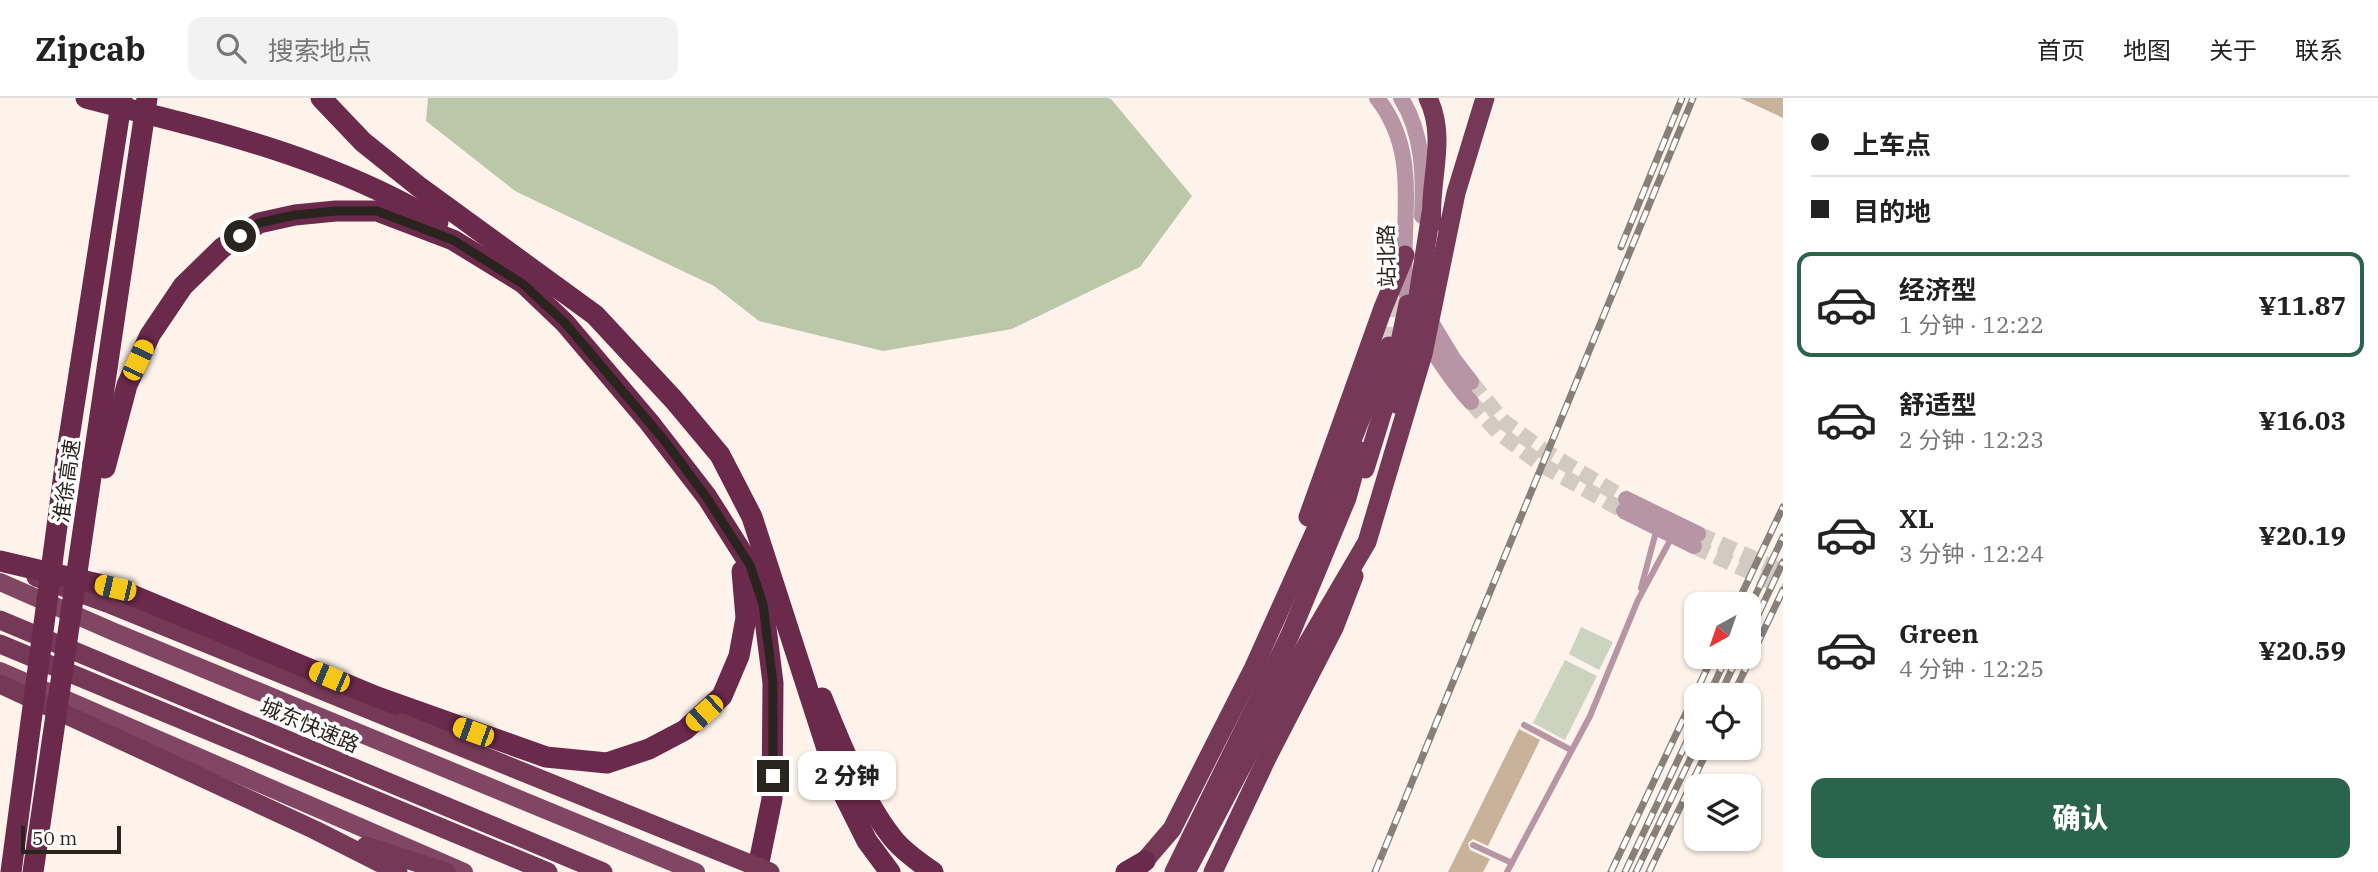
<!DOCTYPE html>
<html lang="zh">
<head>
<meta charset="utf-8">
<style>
  :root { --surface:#fff; --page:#f2f2f2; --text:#222; --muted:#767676; --line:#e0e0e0; --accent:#2b644d }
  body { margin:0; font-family:"IBM Plex Serif","Noto Sans SC",serif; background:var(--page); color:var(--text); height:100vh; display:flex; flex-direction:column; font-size:26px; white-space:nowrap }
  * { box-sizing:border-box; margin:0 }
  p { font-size:23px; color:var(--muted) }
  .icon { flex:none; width:38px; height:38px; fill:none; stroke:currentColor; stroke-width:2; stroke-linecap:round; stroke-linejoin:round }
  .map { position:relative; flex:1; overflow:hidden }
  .drawer { display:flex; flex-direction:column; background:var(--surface); width:595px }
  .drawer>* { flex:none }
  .hud { display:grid; align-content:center; height:154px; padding:0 28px; background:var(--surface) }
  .needle { width:46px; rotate:220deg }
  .tools { position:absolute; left:1684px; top:494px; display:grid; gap:14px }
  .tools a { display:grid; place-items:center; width:77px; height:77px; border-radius:14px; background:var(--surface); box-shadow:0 2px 5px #0004; font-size:35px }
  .scale { position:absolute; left:21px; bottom:18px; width:100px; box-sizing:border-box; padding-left:7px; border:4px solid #2a241f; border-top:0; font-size:19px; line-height:24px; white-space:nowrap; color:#2a241f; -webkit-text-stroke:5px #fff; paint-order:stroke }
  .end { position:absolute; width:32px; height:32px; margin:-16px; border:9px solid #2a241f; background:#fff; box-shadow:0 0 0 4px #fff }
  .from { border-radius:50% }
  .bubble { position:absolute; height:49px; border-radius:14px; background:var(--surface); box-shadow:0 2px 5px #0004; font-size:23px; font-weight:800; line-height:49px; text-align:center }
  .car { position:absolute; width:21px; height:42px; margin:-21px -10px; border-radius:9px; box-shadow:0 0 5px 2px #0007; background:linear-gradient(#f5c518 24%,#345 0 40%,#f5c518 0 76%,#345 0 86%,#f5c518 0) }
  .hud b { display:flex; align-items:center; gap:24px; height:66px; font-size:26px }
  .hud b+b { border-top:2px solid var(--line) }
  .hud i { width:18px; height:18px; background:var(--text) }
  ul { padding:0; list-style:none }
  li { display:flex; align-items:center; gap:21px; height:105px; margin:0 14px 10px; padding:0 14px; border:4px solid transparent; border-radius:14px }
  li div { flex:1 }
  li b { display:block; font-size:26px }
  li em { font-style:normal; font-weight:800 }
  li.current { border-color:var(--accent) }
  li>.icon { width:63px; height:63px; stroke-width:1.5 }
  .action { display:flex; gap:14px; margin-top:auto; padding:14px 28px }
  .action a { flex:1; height:80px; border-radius:14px; background:var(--accent); color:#fff; font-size:28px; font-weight:800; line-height:80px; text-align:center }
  header { display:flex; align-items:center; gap:42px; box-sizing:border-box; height:98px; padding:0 35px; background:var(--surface); border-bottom:2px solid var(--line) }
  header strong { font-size:33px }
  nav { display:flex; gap:38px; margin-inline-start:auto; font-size:24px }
  .search { width:490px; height:63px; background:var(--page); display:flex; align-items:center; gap:18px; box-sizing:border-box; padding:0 24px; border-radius:14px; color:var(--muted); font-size:26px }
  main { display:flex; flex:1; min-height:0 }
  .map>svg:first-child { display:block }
  .green { fill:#ccd4c0 }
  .forest { fill:#bbc7a9 }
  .building { fill:#c8b299 }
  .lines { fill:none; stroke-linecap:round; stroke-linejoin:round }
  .tertiary-tunnel { stroke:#d3cac2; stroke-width:16; stroke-dasharray:16 8; stroke-linecap:butt }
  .trunk-tunnel { stroke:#d3cac2; stroke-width:19; stroke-dasharray:19 10; stroke-linecap:butt }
  .service { stroke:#b895a4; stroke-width:6 }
  .tertiary { stroke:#b895a4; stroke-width:16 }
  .primary { stroke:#804663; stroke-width:18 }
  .trunk { stroke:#763857; stroke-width:19 }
  .motorway { stroke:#6b294b; stroke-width:21 }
  .rail-casing { stroke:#878079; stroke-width:7 }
  .rail { stroke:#fff; stroke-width:4.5; stroke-dasharray:13; stroke-linecap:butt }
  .trunk-bridge { stroke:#763857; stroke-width:19 }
  .motorway-bridge { stroke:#6b294b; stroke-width:21 }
  .route { stroke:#2a241f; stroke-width:9 }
  .labels { text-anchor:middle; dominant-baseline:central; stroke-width:7; stroke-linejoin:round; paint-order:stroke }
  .street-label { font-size:21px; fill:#2a241f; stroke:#fff }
</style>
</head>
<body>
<header>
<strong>Zipcab</strong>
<div class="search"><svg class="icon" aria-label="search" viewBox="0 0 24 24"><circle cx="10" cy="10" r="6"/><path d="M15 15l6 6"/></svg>搜索地点</div>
<nav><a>首页</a><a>地图</a><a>关于</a><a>联系</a></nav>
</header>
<main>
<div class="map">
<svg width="1783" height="774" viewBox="0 0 1783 774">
  <rect width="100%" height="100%" fill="#fdf3eb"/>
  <g class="green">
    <polygon points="1581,529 1613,544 1599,572 1569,556"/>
    <polygon points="1565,562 1597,578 1565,642 1533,625"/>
  </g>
  <polygon class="forest" points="428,0 1107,0 1111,1 1192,98 1140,169 1012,231 883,253 759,223 714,188 515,93 426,23"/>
  <g class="building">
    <polygon points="1740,0 1783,0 1783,20"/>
    <polygon points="1519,631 1540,642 1488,748 1473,741 1468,745 1470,752 1490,761 1483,774 1448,774"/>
  </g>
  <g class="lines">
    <g class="tertiary-tunnel">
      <polyline points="1471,284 1504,324 1544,353 1626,401"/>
      <polyline points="1471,304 1498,334 1542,367 1624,413"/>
      <polyline points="1698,436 1783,474"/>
      <polyline points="1694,448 1783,489"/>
    </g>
    <polyline class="trunk-tunnel" points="1389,248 1394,186"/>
    <g class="service">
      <polyline points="1641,490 1657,430"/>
      <polyline points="1524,627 1571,652"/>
      <polyline points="1473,747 1512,765"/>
      <polyline points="1507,774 1590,618 1638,502 1673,437"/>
    </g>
    <g class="tertiary">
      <path d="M1377 0C1426 62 1395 134 1408 204 1412 226 1454 286 1471 304"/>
      <path d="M1401 0C1423 35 1424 78 1422 118"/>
      <polyline points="1426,216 1454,262 1471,284"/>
      <polyline points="1626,401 1698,436"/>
      <polyline points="1624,413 1694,448"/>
    </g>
    <g class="primary">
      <polyline points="0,484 112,533 696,774"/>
      <polyline points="0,573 464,774"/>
    </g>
    <g class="trunk">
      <polyline points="1365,371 1391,287 1408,206"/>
      <polyline points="1308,419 1383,210 1405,157"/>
      <polyline points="36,479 107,505 402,625"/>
      <polyline points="0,522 603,774"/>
      <polyline points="0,546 548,774"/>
      <polyline points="0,586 315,732 398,774"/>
      <polyline points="366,748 446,774"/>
      <polyline points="1136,773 1172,731 1254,569 1326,409 1389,248"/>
      <polyline points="1174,774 1290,537 1347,400 1360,353"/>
      <polyline points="1213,774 1267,660 1334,530 1354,478"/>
    </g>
    <g class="motorway">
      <polyline points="321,0 363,44 418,88 595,217 674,302 720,357 752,419 838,685 867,743 890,774"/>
      <path d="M183 25C272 48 359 77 438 124"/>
      <polyline points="67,353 122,0"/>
      <polyline points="93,365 147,0"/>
      <polyline points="105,370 127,287 150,237 183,188 222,150 259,125 295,117 336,113 377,113 453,142 523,185 565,225 649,324 707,399 750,467 763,506 773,585 772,701 757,774"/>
      <polyline points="0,463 115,490 377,599 546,659 607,665 649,651 685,632 722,598 739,558 746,520 742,473"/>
      <path d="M822 600C840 644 865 708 896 744 906 755 920 765 933 774"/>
      <polyline points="1126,774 1145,763"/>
    </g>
    <defs>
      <g id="rail">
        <polyline points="1621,149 1682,0"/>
        <polyline points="1737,506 1783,409"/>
        <polyline points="1748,513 1783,439"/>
        <polyline points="1748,538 1783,464"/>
        <polyline points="1709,597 1727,558"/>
        <polyline points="1720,597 1738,558"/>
        <polyline points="1733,597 1783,492"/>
        <polyline points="1375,774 1693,0"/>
        <polyline points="1611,774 1713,558"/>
        <polyline points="1625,774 1696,624"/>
        <polyline points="1636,774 1696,649"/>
        <polyline points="1649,774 1709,649"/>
      </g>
    </defs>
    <use href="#rail" class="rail-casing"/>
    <use href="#rail" class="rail"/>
    <g class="trunk-bridge">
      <path d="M1428 0C1448 41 1428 84 1432 126"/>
      <polyline points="1396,306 1413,230 1431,115"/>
      <polyline points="402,625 770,774"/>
      <polyline points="1186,774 1299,560 1367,444 1423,256 1456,95 1485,0"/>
    </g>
    <g class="motorway-bridge">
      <polyline points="86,0 183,25"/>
      <polyline points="11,774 67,353"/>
      <polyline points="33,774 93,365"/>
    </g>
  </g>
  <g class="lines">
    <polyline class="route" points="240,138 259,125 295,117 336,113 377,113 453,142 523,186 565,225 664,342 707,400 750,467 763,506 773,585 773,678"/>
  </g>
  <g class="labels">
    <g class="street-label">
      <text transform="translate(1386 158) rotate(-91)">站北路</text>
      <text transform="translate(66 383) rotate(-82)">淮徐高速</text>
      <text transform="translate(310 627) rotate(23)">城东快速路</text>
    </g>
  </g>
</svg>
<div class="tools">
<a><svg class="needle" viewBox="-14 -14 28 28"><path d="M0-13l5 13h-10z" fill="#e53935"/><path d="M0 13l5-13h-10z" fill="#767676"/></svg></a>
<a><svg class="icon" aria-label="locate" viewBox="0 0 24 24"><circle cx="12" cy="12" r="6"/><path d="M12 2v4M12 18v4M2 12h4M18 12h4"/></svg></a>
<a><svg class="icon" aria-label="layers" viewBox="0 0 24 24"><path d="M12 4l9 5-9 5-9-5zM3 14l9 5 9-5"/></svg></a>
</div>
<div class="scale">50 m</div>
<i class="end from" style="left:240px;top:138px"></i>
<i class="end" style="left:773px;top:678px"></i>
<div class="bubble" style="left:798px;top:653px;width:98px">2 分钟</div>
<i class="car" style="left:138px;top:262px;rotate:25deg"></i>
<i class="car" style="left:115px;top:490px;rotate:283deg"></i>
<i class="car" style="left:329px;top:579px;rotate:293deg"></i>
<i class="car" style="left:704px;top:615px;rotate:228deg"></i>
<i class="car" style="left:473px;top:634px;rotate:290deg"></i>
</div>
<section class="drawer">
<div class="hud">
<b><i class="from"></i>上车点</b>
<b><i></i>目的地</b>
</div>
<ul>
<li class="current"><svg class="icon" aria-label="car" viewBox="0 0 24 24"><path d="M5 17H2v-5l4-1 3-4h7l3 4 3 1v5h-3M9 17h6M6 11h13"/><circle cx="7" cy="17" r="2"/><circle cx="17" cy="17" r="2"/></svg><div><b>经济型</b><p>1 分钟 · 12:22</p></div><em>¥11.87</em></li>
<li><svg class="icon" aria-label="car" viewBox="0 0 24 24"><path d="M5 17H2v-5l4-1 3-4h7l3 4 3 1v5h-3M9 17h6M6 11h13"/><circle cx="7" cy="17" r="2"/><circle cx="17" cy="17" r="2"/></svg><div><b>舒适型</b><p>2 分钟 · 12:23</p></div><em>¥16.03</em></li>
<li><svg class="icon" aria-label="car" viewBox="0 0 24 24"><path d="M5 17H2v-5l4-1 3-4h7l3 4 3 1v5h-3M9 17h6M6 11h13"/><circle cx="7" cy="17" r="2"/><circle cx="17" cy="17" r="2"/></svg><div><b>XL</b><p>3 分钟 · 12:24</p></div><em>¥20.19</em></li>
<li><svg class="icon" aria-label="car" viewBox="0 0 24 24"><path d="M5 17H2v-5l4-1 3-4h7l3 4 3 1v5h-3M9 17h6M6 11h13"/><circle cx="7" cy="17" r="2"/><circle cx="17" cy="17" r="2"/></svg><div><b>Green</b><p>4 分钟 · 12:25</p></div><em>¥20.59</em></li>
</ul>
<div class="action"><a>确认</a></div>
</section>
</main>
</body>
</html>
